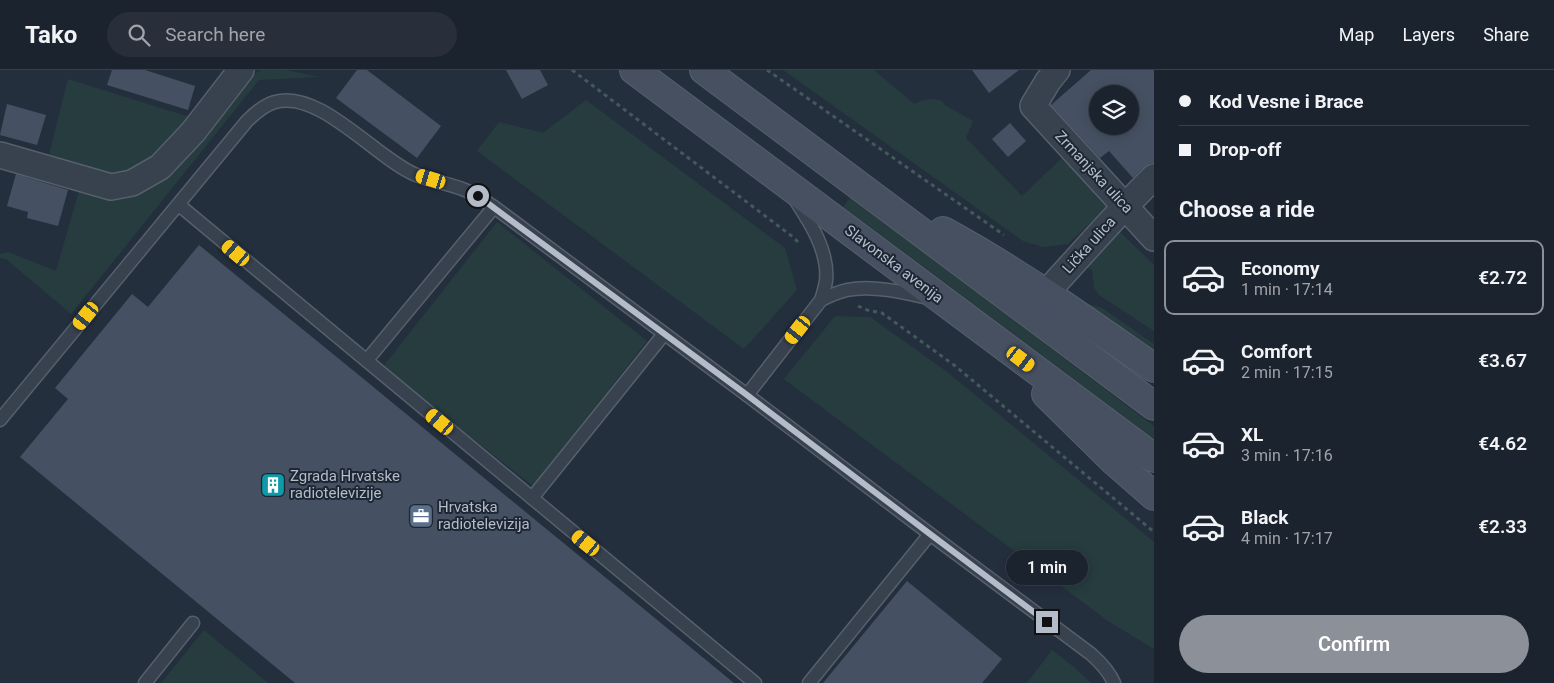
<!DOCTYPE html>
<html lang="en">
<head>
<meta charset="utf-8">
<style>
  :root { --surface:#1b232e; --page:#282f3a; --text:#f1f3f6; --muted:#a0a4aa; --line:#39404a; --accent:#8c9099 }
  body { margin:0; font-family:Roboto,sans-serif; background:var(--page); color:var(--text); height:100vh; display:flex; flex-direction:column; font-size:19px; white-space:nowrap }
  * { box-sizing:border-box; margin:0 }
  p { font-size:16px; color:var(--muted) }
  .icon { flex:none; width:28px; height:28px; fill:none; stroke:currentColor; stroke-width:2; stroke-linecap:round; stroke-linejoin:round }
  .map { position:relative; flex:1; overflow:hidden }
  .side { display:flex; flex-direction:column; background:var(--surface); width:400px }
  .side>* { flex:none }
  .banner { display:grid; align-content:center; height:110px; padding:0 25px; background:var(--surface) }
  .fabs { position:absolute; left:1089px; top:15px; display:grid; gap:10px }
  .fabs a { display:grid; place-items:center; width:50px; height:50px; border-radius:50%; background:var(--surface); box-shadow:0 2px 12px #0003,0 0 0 1px var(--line); font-size:25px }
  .end { position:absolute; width:22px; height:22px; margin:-11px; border:6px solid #b4bcc9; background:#111; box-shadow:0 0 0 2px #111 }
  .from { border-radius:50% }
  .bubble { position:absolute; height:35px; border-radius:18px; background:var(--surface); box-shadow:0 2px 12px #0003,0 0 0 1px var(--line); font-size:16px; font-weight:600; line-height:35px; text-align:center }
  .car { position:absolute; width:15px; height:30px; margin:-15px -8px; border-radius:6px; box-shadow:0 0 4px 1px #0007; background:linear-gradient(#f5c518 24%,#345 0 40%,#f5c518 0 76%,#345 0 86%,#f5c518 0) }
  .banner b { display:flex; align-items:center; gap:18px; height:48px; font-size:19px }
  .banner b+b { border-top:1px solid var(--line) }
  .banner i { width:12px; height:12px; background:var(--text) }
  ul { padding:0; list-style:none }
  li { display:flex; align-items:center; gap:15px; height:75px; margin:0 10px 8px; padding:0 15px; border:2px solid transparent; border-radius:10px }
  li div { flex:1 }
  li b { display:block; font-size:19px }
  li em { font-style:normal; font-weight:600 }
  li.active { border-color:var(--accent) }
  li>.icon { width:45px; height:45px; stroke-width:1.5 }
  h2 { padding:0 25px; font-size:22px; line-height:60px }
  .primary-button { display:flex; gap:10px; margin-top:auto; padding:10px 25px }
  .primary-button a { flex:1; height:58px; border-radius:30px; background:var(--accent); color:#fff; font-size:20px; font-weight:600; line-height:58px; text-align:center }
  header { display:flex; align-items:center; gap:30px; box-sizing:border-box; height:70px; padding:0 25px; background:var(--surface); border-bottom:1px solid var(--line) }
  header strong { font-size:24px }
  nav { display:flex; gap:28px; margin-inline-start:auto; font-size:18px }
  .search { width:350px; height:45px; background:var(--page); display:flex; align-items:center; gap:12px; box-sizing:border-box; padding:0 18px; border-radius:28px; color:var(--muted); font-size:19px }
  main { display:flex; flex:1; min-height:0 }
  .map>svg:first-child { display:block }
  .green { fill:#263c3f }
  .building { fill:#455162; fill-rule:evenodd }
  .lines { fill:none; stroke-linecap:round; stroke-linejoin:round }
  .service-casing { stroke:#565f6c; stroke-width:15 }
  .minor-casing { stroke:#565f6c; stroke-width:28 }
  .secondary-casing { stroke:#565f6c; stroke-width:30 }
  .path { stroke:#44595c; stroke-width:3; stroke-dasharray:4 4; stroke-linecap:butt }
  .service { stroke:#38414e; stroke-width:12 }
  .minor { stroke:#38414e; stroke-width:25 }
  .secondary { stroke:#465061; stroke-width:28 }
  .route { stroke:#b4bcc9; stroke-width:6 }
  .labels { text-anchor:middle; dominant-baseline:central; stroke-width:4; stroke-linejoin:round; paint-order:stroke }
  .street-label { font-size:15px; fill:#b4bcc9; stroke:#1d2633 }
  .poi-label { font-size:15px; fill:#b4bcc9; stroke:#1d2633; text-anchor:start }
</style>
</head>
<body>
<header>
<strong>Tako</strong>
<div class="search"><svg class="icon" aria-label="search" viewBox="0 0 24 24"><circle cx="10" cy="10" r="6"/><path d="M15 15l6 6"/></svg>Search here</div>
<nav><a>Map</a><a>Layers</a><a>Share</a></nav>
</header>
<main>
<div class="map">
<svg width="1154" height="613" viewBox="0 0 1154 613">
  <rect width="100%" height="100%" fill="#242f3e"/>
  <g class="green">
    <polygon points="262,0 286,0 319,7 259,10 71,244 6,189 0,188 0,184 8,182 56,201 80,117 125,128 139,124 164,106 253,4"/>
    <path d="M783 0H874L914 34C927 29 932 27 944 32L943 34 973 51 966 68 1022 126 1069 81 1110 134 1068 174 1043 177 1023 171Z"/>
    <polygon points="68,9 193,48 161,84 118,108 47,93"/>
    <polygon points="586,30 785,178 797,220 744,279 477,81 499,52 543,63"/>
    <polygon points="851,127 1154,356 1154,369 843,137"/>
    <polygon points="497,152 647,271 533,416 382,298"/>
    <polygon points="1118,160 1154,195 1154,261 1099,225 1094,218 1092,200 1086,198 1100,179"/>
    <polygon points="1089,234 1102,238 1154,274 1154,287 1098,246"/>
    <polygon points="835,246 870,247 946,301 1154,472 1154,579 1108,551 784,309"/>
    <polygon points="204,560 268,613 161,613"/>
    <polygon points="1052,580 1074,597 1091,613 1027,613"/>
  </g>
  <g class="building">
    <polygon points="112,0 145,0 195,16 188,40 107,15"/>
    <polygon points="357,0 367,0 441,56 417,88 336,28"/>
    <polygon points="506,0 540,0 548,15 522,29"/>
    <polygon points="972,0 1019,0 989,23"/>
    <path d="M1091 0H1154V93H1150L1144 97 1133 108 1109 81 1100 88 1051 35ZM1098 24H1130V56H1098Z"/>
    <polygon points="7,34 46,45 37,75 0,65"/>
    <polygon points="1010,53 1026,71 1008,87 992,69"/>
    <polygon points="16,104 68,120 58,156 27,148 28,142 7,136"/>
    <polygon points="199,175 360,306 734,613 295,613 20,387 68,329 55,318 132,224 148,237"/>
    <polygon points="907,511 1002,589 982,613 823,613"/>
  </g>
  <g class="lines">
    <defs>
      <g id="service">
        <polyline points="179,135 755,613"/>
        <path d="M821 230C829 226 838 222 847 220 872 215 903 222 928 228"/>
        <polyline points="367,290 494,137"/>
        <path d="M747 325 821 230C823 224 825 217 826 211 829 182 811 154 796 131"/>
        <path d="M0 350 247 51C255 43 264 35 275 32 319 19 375 87 414 104 430 111 448 113 465 120 475 124 485 131 494 137L747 325 930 464 1091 584C1100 592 1109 601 1114 613"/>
        <polyline points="532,428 664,264"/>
        <polyline points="145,613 193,553"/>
        <polyline points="809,613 930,464"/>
      </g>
      <g id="minor">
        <polyline points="1057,0 1048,11 1033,36 1154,168"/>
        <polyline points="0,85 111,117 132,113 160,97 193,62 241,0"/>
        <path d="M1046 223C1082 184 1116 144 1154 107"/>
      </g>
      <g id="secondary">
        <polyline points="634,0 1154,388"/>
        <polyline points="704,0 1154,336"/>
        <path d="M943 161C1017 201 1085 250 1154 298"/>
        <polyline points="1046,324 1114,391 1154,426"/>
      </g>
    </defs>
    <use href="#service" class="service-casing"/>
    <use href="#minor" class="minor-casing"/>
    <use href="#secondary" class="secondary-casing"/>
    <g class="path">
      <polyline points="572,0 793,167 800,174"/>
      <polyline points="767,0 1004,165"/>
      <polyline points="858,236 867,240 882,243 954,295 1154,462"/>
    </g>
    <use href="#service" class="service"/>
    <use href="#minor" class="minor"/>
    <use href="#secondary" class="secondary"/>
  </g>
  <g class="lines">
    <polyline class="route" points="478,126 747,325 930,464 1047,552"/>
  </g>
  <defs>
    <symbol id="building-square" viewBox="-11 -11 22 22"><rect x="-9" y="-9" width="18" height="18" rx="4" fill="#0f9aa8" stroke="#1d2633"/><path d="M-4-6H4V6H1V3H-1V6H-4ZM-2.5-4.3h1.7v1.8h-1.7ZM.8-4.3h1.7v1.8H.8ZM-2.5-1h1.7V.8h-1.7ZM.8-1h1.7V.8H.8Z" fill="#fff"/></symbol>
    <symbol id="office-square" viewBox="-11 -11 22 22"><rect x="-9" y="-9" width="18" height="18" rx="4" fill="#5c6f8a" stroke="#1d2633"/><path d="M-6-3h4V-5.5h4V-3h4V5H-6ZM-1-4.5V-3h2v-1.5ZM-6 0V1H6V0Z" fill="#fff"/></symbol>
  </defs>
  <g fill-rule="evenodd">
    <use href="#building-square" x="259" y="401" width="28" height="28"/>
    <use href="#office-square" x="407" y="432" width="28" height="28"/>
  </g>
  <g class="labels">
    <g class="street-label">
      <text transform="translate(1094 102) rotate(47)">Zrmanjska ulica</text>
      <text transform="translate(1089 175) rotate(-48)">Lička ulica</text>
      <text transform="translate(894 194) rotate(37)">Slavonska avenija</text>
    </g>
    <g class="poi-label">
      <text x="290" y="406">Zgrada Hrvatske<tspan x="290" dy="17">radiotelevizije</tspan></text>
      <text x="438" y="437">Hrvatska<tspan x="438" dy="17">radiotelevizija</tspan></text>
    </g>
  </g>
</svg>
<div class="fabs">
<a><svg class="icon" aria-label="layers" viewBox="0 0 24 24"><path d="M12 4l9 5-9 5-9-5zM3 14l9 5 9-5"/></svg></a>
</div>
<i class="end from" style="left:478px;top:126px"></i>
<i class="end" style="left:1047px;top:552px"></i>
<div class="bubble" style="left:1006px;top:480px;width:82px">1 min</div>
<i class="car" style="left:431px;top:109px;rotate:287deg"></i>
<i class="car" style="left:236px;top:183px;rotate:310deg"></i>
<i class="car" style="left:86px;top:246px;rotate:219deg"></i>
<i class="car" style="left:798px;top:260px;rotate:218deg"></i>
<i class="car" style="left:1021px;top:289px;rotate:127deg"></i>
<i class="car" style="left:440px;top:352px;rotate:310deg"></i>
<i class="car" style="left:586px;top:473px;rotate:309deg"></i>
</div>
<section class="side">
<div class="banner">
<b><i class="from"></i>Kod Vesne i Brace</b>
<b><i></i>Drop-off</b>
</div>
<h2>Choose a ride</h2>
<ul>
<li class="active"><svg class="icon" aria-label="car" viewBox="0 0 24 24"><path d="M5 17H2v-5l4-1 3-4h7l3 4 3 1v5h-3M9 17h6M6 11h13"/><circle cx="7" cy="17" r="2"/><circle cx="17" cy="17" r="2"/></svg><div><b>Economy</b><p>1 min · 17:14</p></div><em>€2.72</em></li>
<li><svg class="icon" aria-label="car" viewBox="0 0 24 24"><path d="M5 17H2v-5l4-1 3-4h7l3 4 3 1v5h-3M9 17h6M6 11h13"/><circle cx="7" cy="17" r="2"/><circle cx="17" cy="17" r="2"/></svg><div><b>Comfort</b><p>2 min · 17:15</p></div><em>€3.67</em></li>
<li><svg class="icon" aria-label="car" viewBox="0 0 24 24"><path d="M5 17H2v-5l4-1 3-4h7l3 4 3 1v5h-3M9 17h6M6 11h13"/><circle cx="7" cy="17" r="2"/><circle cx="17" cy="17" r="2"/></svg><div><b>XL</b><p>3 min · 17:16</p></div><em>€4.62</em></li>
<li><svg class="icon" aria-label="car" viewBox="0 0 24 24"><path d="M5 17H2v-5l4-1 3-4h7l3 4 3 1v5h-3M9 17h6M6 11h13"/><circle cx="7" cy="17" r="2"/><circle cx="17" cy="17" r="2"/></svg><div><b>Black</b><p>4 min · 17:17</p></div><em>€2.33</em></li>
</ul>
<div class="primary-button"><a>Confirm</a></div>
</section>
</main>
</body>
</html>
